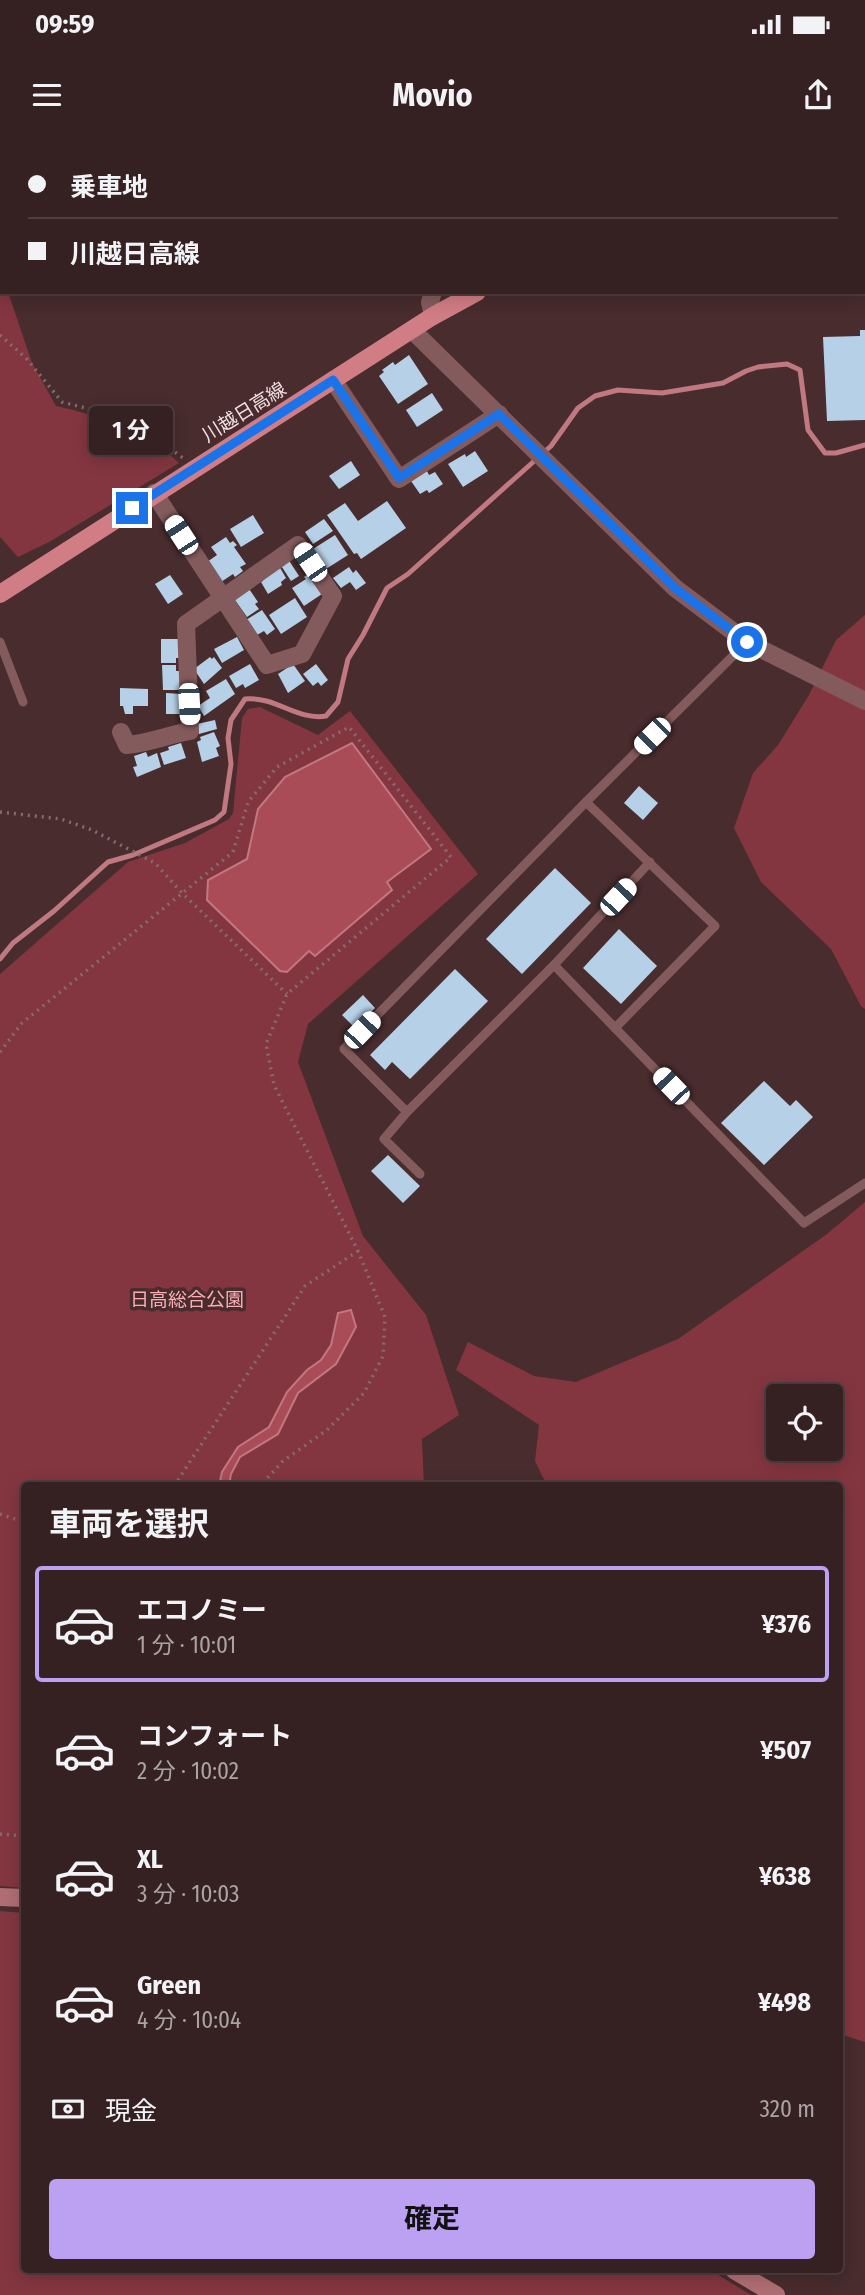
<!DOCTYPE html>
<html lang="ja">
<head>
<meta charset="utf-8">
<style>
  :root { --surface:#362122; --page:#412e2f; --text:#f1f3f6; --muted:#aaa3a5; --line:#503e40; --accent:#bca0f2 }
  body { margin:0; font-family:"Fira Sans Condensed","Noto Sans JP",sans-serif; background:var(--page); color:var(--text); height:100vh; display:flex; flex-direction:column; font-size:26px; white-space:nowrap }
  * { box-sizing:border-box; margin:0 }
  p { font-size:23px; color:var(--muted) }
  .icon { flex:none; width:38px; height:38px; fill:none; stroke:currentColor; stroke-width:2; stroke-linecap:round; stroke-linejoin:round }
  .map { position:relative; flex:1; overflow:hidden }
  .drawer { position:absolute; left:21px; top:1342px; width:822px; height:791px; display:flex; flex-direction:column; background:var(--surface); border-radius:7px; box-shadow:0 4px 18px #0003,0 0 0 2px var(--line) }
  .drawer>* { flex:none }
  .guide { position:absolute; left:0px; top:0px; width:866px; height:154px; box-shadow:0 4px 18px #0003,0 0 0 2px var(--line); display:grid; align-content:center; height:154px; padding:0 28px; background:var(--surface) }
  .tools { position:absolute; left:766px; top:1244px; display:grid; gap:14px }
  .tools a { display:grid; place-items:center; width:77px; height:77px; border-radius:7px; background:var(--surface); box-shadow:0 4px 18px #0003,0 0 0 2px var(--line); font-size:35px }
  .end { position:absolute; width:32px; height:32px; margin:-16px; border:9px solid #1a73e8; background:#fff; box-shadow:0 0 0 4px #fff }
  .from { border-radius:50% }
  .bubble { position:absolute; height:49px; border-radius:7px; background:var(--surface); box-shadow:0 4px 18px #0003,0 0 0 2px var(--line); font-size:23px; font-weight:700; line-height:49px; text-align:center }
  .car { position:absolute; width:21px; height:42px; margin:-21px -10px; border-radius:9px; box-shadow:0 0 5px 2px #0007; background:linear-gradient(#fff 24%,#345 0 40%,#fff 0 76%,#345 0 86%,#fff 0) }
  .guide b { display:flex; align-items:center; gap:24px; height:66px; font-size:26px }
  .guide b+b { border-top:2px solid var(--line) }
  .guide i { width:18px; height:18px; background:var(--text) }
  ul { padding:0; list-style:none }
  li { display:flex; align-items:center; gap:21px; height:116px; margin:0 14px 10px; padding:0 14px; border:4px solid transparent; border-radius:7px }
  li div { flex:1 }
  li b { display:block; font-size:26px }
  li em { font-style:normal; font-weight:700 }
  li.active { border-color:var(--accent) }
  li>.icon { width:63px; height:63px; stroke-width:1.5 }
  h2 { padding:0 28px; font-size:32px; line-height:84px }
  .pay { display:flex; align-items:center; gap:18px; height:77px; padding:0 28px; font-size:26px }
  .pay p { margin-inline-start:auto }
  .primary-button { display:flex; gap:14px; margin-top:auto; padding:14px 28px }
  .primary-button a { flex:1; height:80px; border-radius:7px; background:var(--accent); color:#111; font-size:28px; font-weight:700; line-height:80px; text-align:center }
  .status { display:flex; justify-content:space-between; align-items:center; height:49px; padding:0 35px; background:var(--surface); direction:ltr }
  .status svg { height:19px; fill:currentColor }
  header { display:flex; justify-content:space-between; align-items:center; height:91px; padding:0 28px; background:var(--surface); font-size:32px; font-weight:700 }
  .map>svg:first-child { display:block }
  .green { fill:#833640; fill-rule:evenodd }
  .water { fill:#aa4c58; stroke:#c07881; stroke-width:2 }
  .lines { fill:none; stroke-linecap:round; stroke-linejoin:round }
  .stream { stroke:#c07881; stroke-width:5 }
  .building { fill:#b6d0e7 }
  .path { stroke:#856c6e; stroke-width:3.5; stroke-dasharray:2 5; stroke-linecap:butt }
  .lane { stroke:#845b5d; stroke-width:9 }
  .street { stroke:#845b5d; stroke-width:18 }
  .secondary { stroke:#b06e74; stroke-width:18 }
  .primary { stroke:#d17d85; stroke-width:18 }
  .route { stroke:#1a73e8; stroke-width:9 }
  .labels { text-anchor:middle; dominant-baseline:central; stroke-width:7; stroke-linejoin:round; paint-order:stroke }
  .street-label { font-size:19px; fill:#f2dfe0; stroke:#482c2e }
  .park-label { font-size:19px; fill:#fbadb3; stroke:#482c2e }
</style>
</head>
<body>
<div class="status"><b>09:59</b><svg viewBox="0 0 49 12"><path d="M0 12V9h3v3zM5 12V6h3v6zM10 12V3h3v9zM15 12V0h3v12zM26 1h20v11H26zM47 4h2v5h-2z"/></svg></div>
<header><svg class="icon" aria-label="menu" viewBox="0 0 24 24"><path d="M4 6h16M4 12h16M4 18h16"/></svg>Movio<svg class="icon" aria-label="share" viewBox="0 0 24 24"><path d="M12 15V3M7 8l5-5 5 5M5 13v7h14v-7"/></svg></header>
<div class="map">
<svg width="865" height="2155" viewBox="0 0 865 2155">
  <rect width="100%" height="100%" fill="#482c2e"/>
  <g class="green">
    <path d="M0 127 2 152H8L32 223 56 266C95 274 151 294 179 323L51 401 18 417 0 397Z"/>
    <polygon points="865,475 865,869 861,866 831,809 761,742 734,688 753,633 778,605 809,555 836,500"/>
    <polygon points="260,567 318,595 350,571 478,734 308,884 298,922 363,1096 426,1175 459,1275 422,1299 424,1346 24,1346 24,1748 0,1746 0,834 128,722 185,703 229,679 233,673 242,578 248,569"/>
    <path d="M865 1062V1902L840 1894V1346H547L535 1321 539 1285 456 1230 468 1202 534 1236 576 1242 678 1199 827 1094ZM779 1256H831V1309H779Z"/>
    <polygon points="0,1771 24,1773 24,2130 710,2130 751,2155 0,2155"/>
  </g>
  <g class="water">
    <polygon points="352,603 431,709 387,742 392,750 315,816 309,811 287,832 280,831 207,760 208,740 247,719 258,669 285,637"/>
    <polygon points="351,1170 356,1187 336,1224 298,1253 278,1294 240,1317 231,1334 229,1346 219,1346 222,1332 238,1307 269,1287 287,1252 307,1230 321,1220 331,1205 338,1173"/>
  </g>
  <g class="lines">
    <path class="stream" d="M0 819 13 803 54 771 108 722 133 715 215 680 224 672 231 624 228 598 231 580 245 559C276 556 297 581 326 576L338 562 348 519 363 495 387 448 408 434 551 306 578 268 595 256 618 250 662 253 723 243 746 231 758 227 787 224 800 230 808 290 825 313H836L865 305"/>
  </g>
  <g class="building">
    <polygon points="860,190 865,190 865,280 827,281 823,197 860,196"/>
    <polygon points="409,215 428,244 398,264 379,236 384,232 382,230 393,222 395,225"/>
    <polygon points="432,253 443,270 417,287 406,270"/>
    <polygon points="475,311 488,331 463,347 448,324 465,314 466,317"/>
    <polygon points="351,321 360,335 339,349 329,336"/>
    <polygon points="427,331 429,335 435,332 443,344 429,353 427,350 420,354 411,341"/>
    <polygon points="387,361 406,388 361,419 357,413 354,414 327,375 345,363 358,381"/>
    <polygon points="253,375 264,393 241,407 230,389"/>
    <polygon points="324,379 333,391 313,404 305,392"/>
    <polygon points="335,395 348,415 326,429 313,409"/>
    <polygon points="226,397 230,403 233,401 237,405 234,407 246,424 240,427 243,431 235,437 233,434 221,442 207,422 217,415 211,407"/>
    <polygon points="288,419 299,436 291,441 280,424"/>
    <polygon points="279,426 286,438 281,442 282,445 268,454 261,442 263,441 261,437"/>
    <polygon points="349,427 353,433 356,430 366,443 356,450 350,442 341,448 333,438"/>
    <polygon points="311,432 325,452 304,466 292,448 306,439 304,437"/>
    <polygon points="170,435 183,454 168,464 155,444"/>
    <polygon points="247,446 258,462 255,464 259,469 247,477 235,460 237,458 235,455"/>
    <polygon points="295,458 307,477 281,494 269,475"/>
    <polygon points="262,470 275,489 267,495 264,491 257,495 246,480"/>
    <polygon points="237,497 244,510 222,523 214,509"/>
    <polygon points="161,499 179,499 179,518 176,518 176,523 161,523"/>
    <polygon points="210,517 212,519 214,517 222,528 204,544 194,529"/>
    <polygon points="250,524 259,540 245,548 243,544 236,548 229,536"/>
    <polygon points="293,524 305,541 288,553 278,534"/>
    <polygon points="316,524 328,540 321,546 318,542 313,546 303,534"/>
    <polygon points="162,525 176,525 176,531 182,531 182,550 163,550"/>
    <polygon points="226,539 235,554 204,576 198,566 210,558 206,551"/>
    <polygon points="120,548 148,549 148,566 133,566 133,574 125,574 123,566 120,566"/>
    <polygon points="166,553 182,554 182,574 166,574"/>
    <polygon points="215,580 217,589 199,594 197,584"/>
    <polygon points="214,592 220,606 216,608 219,616 202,622 197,602 201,600 200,597"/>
    <polygon points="181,603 186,618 164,625 160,613 169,610 168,607"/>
    <polygon points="146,612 148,617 157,613 161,627 137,637 133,627 137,626 134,616"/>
    <polygon points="639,646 658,663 643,680 624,663"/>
    <polygon points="555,728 591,763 522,834 486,799"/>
    <polygon points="619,789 657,826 621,864 583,828"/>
    <polygon points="455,829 488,861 410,939 392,922 385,930 370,915"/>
    <polygon points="363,855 375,868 355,888 342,875"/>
    <polygon points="764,941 790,966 796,960 813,977 764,1025 721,983"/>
    <polygon points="388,1015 420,1046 403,1063 371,1031"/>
  </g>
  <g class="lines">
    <g class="path">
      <polyline points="0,195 26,218 62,262 105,273 139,286 183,318"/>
      <polyline points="0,672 61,679 92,690 155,723 182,753 287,854"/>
      <polyline points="0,912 22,883 233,712 248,662 277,627 349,587 451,717 287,854 266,904 274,945 358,1111 385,1177 383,1216 364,1253 327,1290 283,1321 260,1346"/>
      <polyline points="174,1346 305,1146 358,1111"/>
      <polyline points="0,1374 24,1382"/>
      <polyline points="0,1694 24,1696"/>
    </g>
    <g class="lane">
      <polyline points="512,0 513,2"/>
      <polyline points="539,0 539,2"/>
      <polyline points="0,502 23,562"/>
      <polyline points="586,662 715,786 615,888"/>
      <polyline points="554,825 804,1083 865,1043"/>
      <polyline points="407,972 344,909 586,662 747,502"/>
      <polyline points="420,1034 384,999 407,972 554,825 650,722"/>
    </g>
    <g class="street">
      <polyline points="604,2 606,0"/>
      <polyline points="433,152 430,162 433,176"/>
      <polyline points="412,190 675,448 747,502 865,561"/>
      <polyline points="333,240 399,339 499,274"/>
      <path d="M121 592 127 605C149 603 168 595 190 591L186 484 298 405 333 456 302 514 267 525 154 353"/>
    </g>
    <g class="secondary">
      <polyline points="848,2 849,0"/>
      <polyline points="0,1757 24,1758"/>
      <polyline points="734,2130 776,2155"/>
    </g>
    <g class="primary">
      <polyline points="864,81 865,81"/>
      <polyline points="0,454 433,176 477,152"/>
    </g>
  </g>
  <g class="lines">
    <polyline class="route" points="132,368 333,240 399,338 499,274 675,448 747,502"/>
  </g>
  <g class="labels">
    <g class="street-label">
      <text transform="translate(244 272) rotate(-32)">川越日高線</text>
    </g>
    <g class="park-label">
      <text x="187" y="1159">日高総合公園</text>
    </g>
  </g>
</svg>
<div class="tools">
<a><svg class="icon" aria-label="locate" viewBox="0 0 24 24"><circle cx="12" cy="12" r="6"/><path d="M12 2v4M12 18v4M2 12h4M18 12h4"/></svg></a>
</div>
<i class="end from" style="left:747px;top:502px"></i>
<i class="end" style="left:132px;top:368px"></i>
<div class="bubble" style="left:89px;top:266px;width:84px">1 分</div>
<i class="car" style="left:181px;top:395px;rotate:327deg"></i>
<i class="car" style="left:310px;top:422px;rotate:326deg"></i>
<i class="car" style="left:189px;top:564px;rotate:177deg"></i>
<i class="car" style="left:652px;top:596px;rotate:225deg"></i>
<i class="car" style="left:618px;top:757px;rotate:43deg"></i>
<i class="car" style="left:362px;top:890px;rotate:44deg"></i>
<i class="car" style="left:671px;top:946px;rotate:316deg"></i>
<div class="guide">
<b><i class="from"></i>乗車地</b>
<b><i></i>川越日高線</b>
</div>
<section class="drawer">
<h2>車両を選択</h2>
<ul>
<li class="active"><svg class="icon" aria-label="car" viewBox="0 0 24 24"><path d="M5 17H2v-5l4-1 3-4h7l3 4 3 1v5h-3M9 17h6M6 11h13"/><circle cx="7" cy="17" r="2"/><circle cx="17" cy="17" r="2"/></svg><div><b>エコノミー</b><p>1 分 · 10:01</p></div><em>¥376</em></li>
<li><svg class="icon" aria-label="car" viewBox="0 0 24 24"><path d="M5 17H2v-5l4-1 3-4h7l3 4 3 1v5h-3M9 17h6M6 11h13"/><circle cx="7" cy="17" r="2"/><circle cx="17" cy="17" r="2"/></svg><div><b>コンフォート</b><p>2 分 · 10:02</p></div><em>¥507</em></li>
<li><svg class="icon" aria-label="car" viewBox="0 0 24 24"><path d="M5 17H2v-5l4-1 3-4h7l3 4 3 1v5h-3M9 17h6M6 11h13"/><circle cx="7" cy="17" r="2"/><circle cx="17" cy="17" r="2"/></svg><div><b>XL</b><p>3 分 · 10:03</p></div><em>¥638</em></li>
<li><svg class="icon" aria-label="car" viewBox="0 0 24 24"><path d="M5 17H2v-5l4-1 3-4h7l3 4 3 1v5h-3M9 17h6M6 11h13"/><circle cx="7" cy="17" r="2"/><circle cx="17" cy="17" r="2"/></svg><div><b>Green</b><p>4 分 · 10:04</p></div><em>¥498</em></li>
</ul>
<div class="pay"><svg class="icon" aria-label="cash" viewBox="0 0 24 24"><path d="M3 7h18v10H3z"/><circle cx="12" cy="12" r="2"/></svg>現金<p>320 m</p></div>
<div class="primary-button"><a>確定</a></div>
</section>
</div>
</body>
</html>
